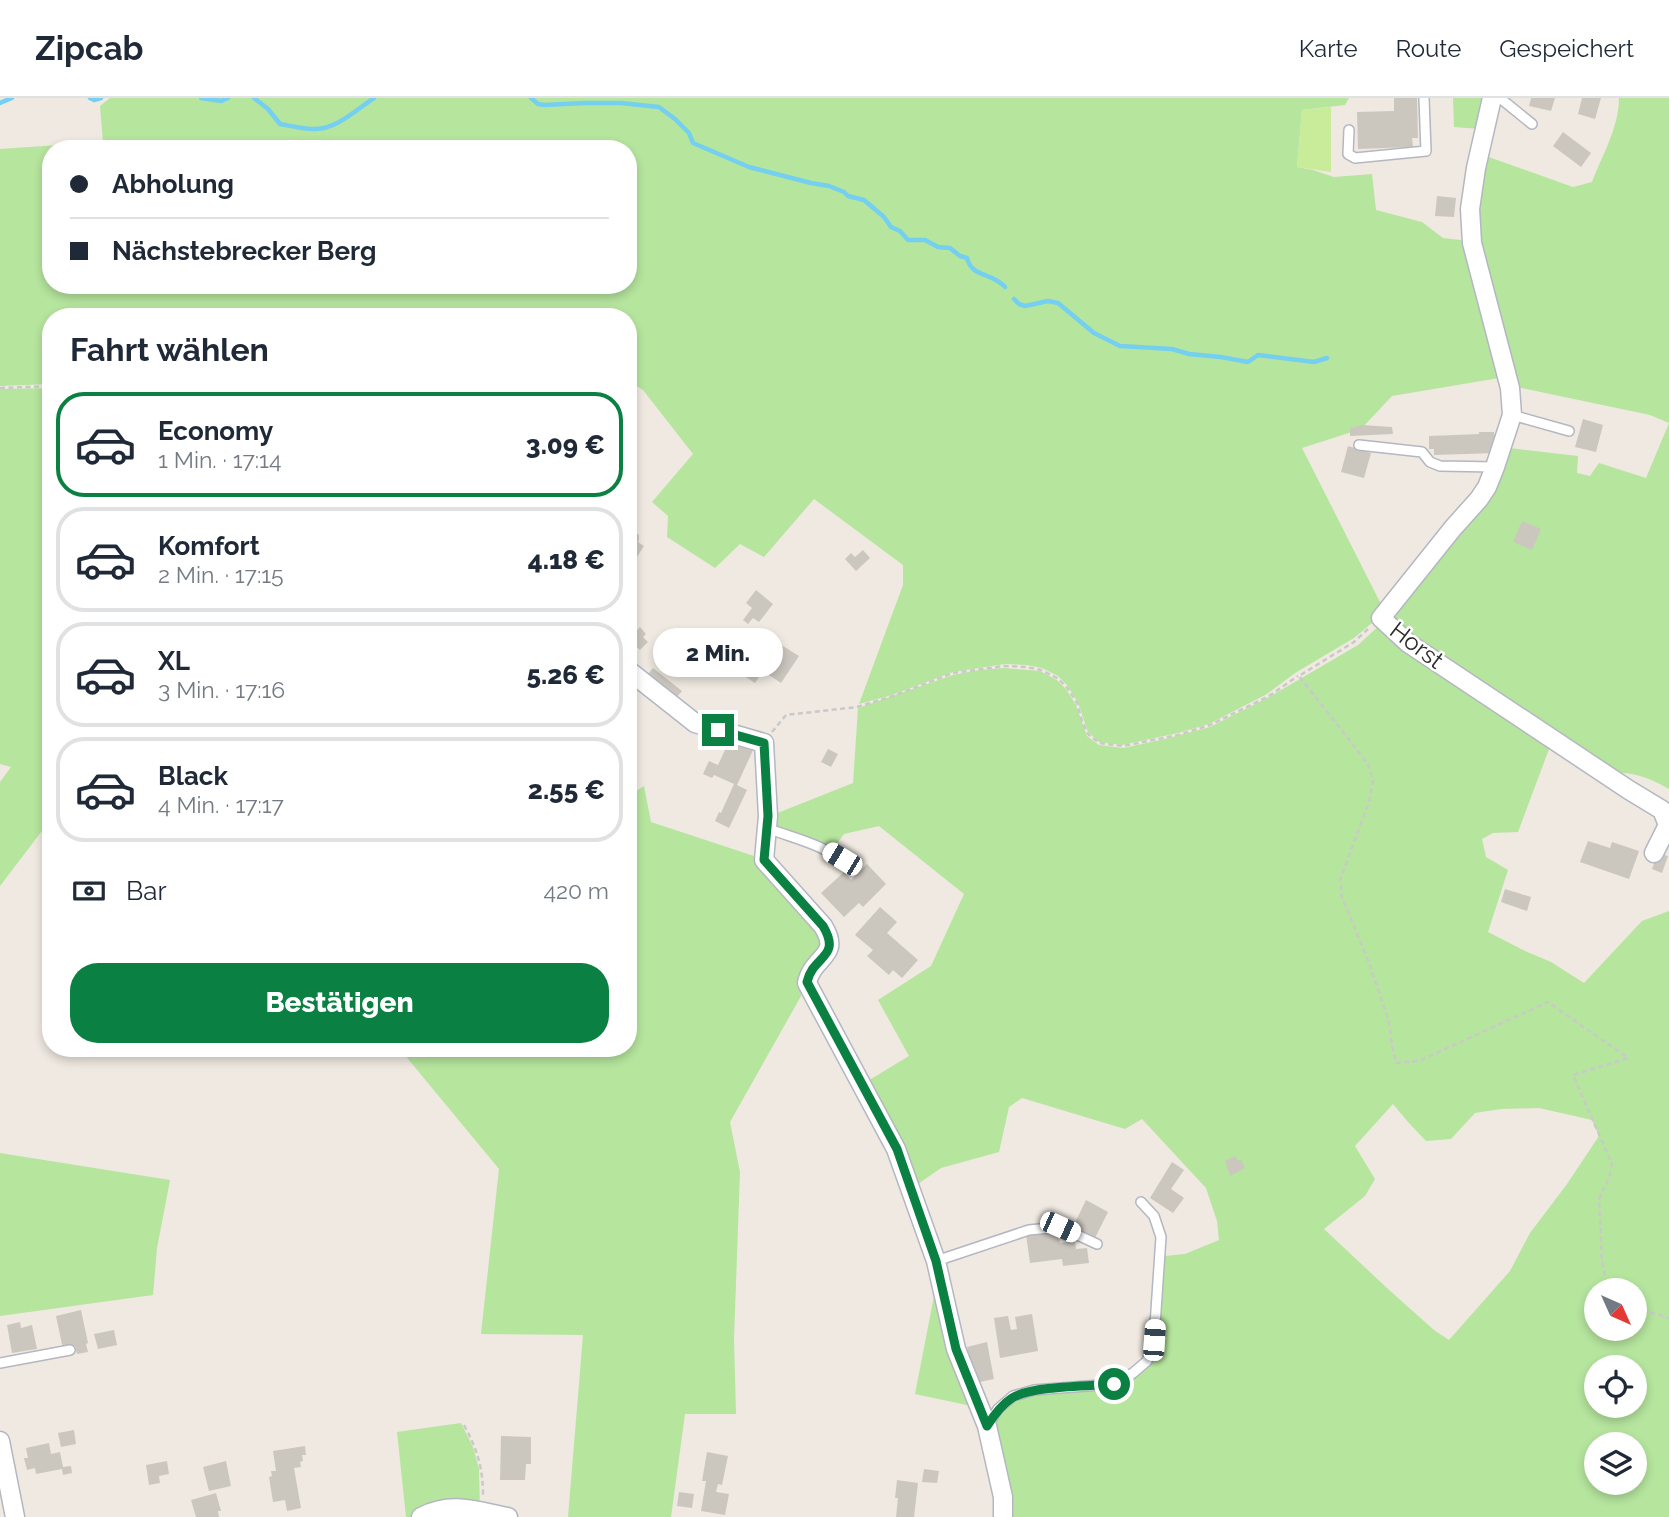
<!DOCTYPE html>
<html lang="de">
<head>
<meta charset="utf-8">
<style>
  :root { --surface:#fff; --page:#f6f6f7; --text:#1f2937; --muted:#747a83; --line:#e0e1e3; --accent:#0b8043 }
  body { margin:0; font-family:Raleway,sans-serif; background:var(--page); color:var(--text); height:100vh; display:flex; flex-direction:column; font-size:26px; white-space:nowrap }
  * { box-sizing:border-box; margin:0 }
  p { font-size:23px; color:var(--muted) }
  .icon { flex:none; width:38px; height:38px; fill:none; stroke:currentColor; stroke-width:2; stroke-linecap:round; stroke-linejoin:round }
  .map { position:relative; flex:1; overflow:hidden }
  .details { position:absolute; left:42px; top:210px; width:595px; height:749px; display:flex; flex-direction:column; background:var(--surface); border-radius:28px; box-shadow:0 4px 10px #0003 }
  .details>* { flex:none }
  .top-card { position:absolute; left:42px; top:42px; width:595px; height:154px; border-radius:28px; box-shadow:0 4px 10px #0003; display:grid; align-content:center; height:154px; padding:0 28px; background:var(--surface) }
  .needle { width:46px; rotate:135deg }
  .tools { position:absolute; left:1584px; top:1180px; display:grid; gap:14px }
  .tools a { display:grid; place-items:center; width:63px; height:63px; border-radius:50%; background:var(--surface); box-shadow:0 4px 10px #0003; font-size:35px }
  .end { position:absolute; width:32px; height:32px; margin:-16px; border:9px solid #0b8043; background:#fff; box-shadow:0 0 0 4px #fff }
  .from { border-radius:50% }
  .bubble { position:absolute; height:49px; border-radius:24px; background:var(--surface); box-shadow:0 4px 10px #0003; font-size:23px; font-weight:800; line-height:49px; text-align:center }
  .car { position:absolute; width:21px; height:42px; margin:-21px -10px; border-radius:9px; box-shadow:0 0 5px 2px #0007; background:linear-gradient(#fff 24%,#345 0 40%,#fff 0 76%,#345 0 86%,#fff 0) }
  .top-card b { display:flex; align-items:center; gap:24px; height:66px; font-size:26px }
  .top-card b+b { border-top:2px solid var(--line) }
  .top-card i { width:18px; height:18px; background:var(--text) }
  ul { padding:0; list-style:none }
  li { display:flex; align-items:center; gap:21px; height:105px; margin:0 14px 10px; padding:0 14px; border:4px solid var(--line); border-radius:28px }
  li div { flex:1 }
  li b { display:block; font-size:26px }
  li em { font-style:normal; font-weight:800 }
  li.current { border-color:var(--accent) }
  li>.icon { width:63px; height:63px; stroke-width:1.5 }
  h2 { padding:0 28px; font-size:32px; line-height:84px }
  .pay { display:flex; align-items:center; gap:18px; height:77px; padding:0 28px; font-size:26px }
  .pay p { margin-inline-start:auto }
  .primary-button { display:flex; gap:14px; margin-top:auto; padding:14px 28px }
  .primary-button a { flex:1; height:80px; border-radius:28px; background:var(--accent); color:#fff; font-size:28px; font-weight:800; line-height:80px; text-align:center }
  header { display:flex; align-items:center; gap:42px; box-sizing:border-box; height:98px; padding:0 35px; background:var(--surface); border-bottom:2px solid var(--line) }
  header strong { font-size:33px }
  nav { display:flex; gap:38px; margin-inline-start:auto; font-size:24px }
  .map>svg:first-child { display:block }
  .green { fill:#b6e59e; fill-rule:evenodd }
  .pitch { fill:#c9ec9a }
  .lines { fill:none; stroke-linecap:round; stroke-linejoin:round }
  .stream { stroke:#75cff0; stroke-width:4.5 }
  .building { fill:#cbc7bf }
  .lane-casing { stroke:#b4b7c1; stroke-width:12 }
  .street-casing { stroke:#b4b7c1; stroke-width:21 }
  .path { stroke:#c9c9c9; stroke-width:2.5; stroke-dasharray:5 3.5; stroke-linecap:butt }
  .lane { stroke:#fff; stroke-width:9 }
  .street { stroke:#fff; stroke-width:18 }
  .route { stroke:#0b8043; stroke-width:9 }
  .labels { text-anchor:middle; dominant-baseline:central; stroke-width:5; stroke-linejoin:round; paint-order:stroke }
  .street-label { font-size:24px; fill:#2e2e2e; stroke:#fff }
</style>
</head>
<body>
<header>
<strong>Zipcab</strong>
<nav><a>Karte</a><a>Route</a><a>Gespeichert</a></nav>
</header>
<div class="map">
<svg width="1669" height="1419" viewBox="0 0 1669 1419">
  <rect width="100%" height="100%" fill="#efe9e1"/>
  <g class="green">
    <path d="M110 0H1349L1345 7 1302 12 1297 69 1313 72 1334 79 1372 76 1376 112 1422 124 1443 140 1469 143 1505 279 1392 298 1361 331 1302 350 1385 514 1354 540 1295 575 1267 596 1209 626 1178 635 1122 647 1099 644 1088 634 1078 605 1067 587 1058 578 1042 570 1027 567 1005 566 953 574 892 597 859 606 903 487V467L814 401 764 459 740 446 715 470 667 439 668 418 652 404 693 356 643 292 628 283V219H496L458 213 446 216 445 219H51V286L0 288V51L103 44 100 8ZM51 51H628V187H51Z"/>
    <polygon points="1453,0 1489,0 1481,31 1454,29"/>
    <path d="M1619 0H1669V325L1650 317 1512 288 1474 138 1483 57 1573 89 1592 84C1602 58 1619 29 1619 0Z"/>
    <polygon points="51,290 51,721 0,788 0,684 11,669 0,666 0,291"/>
    <path d="M1669 325V691C1650 680 1631 672 1609 676L1386 523 1476 418 1494 391 1509 350 1578 358 1577 375 1590 378 1599 365 1646 380Z"/>
    <path d="M1382 525 1552 643 1518 734 1493 735 1482 741 1486 759 1508 772 1488 834 1525 853 1551 864 1584 885 1642 823 1669 813V1419H1008L992 1332 996 1320 1012 1304 1032 1297 1072 1292 1134 1278 1158 1241 1164 1158 1185 1156 1219 1142 1217 1123 1206 1090 1142 1021 1125 1031 1022 1000 1009 1009 999 1054 941 1070 912 1090 866 984 909 958 878 902 931 868 964 796 879 728 844 736 832 752 771 729 770 718 853 685 858 610 953 577 979 572 1004 570 1040 573 1057 582 1066 591 1076 607 1087 638 1099 647 1123 650 1165 641 1210 629 1269 599 1358 547ZM1393 1006 1408 1024 1426 1043 1451 1041 1475 1015 1501 1011 1539 1010 1592 1022 1599 1038 1567 1086 1530 1135 1510 1173 1449 1242 1434 1232 1388 1191 1324 1131 1365 1098 1375 1081 1355 1048ZM1596 1192H1634V1230H1596ZM1596 1269H1634V1307H1596ZM1596 1346H1634V1384H1596Z"/>
    <polygon points="644,688 651,724 754,758 818,826 825,840 805,891 730,1024 740,1074 734,1241 736,1316 685,1316 671,1419 568,1419 583,1237 481,1236 499,1071 399,950 628,950 628,698"/>
    <polygon points="0,1055 170,1082 157,1150 153,1197 0,1218"/>
    <polygon points="935,1193 976,1309 915,1296"/>
    <polygon points="461,1325 473,1349 479,1371 480,1412 432,1409 412,1419 406,1419 397,1334"/>
  </g>
  <polygon class="pitch" points="1331,9 1331,74 1297,69 1302,12"/>
  <g class="lines">
    <g class="stream">
      <polyline points="90,0 94,2 101,0"/>
      <polyline points="201,0 221,3 228,0"/>
      <path d="M254 0 268 11 280 26C292 28 303 31 314 31 336 32 357 11 374 0"/>
      <path d="M531 0 538 6 544 7 585 5H621L659 9 675 21 689 35 693 45 749 69 811 85 829 88 844 94 848 98 864 102 884 119 891 129 900 133 908 142H925L938 149 950 150 960 158 967 160C972 180 992 174 1005 189"/>
      <polyline points="0,5 12,0"/>
      <polyline points="1014,201 1019,206 1025,208 1048,203 1058,205 1094,235 1120,248 1172,251 1189,256 1221,259 1248,264 1258,257 1314,264 1327,260"/>
    </g>
  </g>
  <g class="building">
    <polygon points="1394,0 1417,0 1418,40 1412,40 1413,49 1358,51 1357,14 1394,13"/>
    <polygon points="1531,0 1555,0 1551,13 1529,8"/>
    <polygon points="1582,0 1601,0 1595,21 1578,16"/>
    <polygon points="1563,34 1591,55 1581,69 1553,48"/>
    <polygon points="1437,98 1456,100 1454,119 1435,118"/>
    <polygon points="1583,321 1603,327 1596,354 1575,349"/>
    <polygon points="1362,327 1392,329 1393,336 1350,338 1350,330"/>
    <polygon points="1479,334 1494,334 1495,355 1434,357 1434,351 1429,351 1429,338 1479,336"/>
    <polygon points="1348,348 1371,355 1364,380 1341,374"/>
    <polygon points="1522,423 1541,431 1532,452 1513,444"/>
    <polygon points="633,433 639,437 639,442 638,444 644,448 637,459 628,453 628,440"/>
    <polygon points="863,452 870,460 856,473 845,461 851,455 855,459"/>
    <polygon points="756,492 773,506 759,524 753,520 748,526 743,522 752,510 746,505"/>
    <polygon points="640,529 646,536 643,539 648,544 640,552 628,541"/>
    <polygon points="757,540 766,545 770,540 799,558 781,585 763,573 755,585 735,572"/>
    <polygon points="653,570 682,593 676,600 648,576"/>
    <polygon points="731,639 754,650 737,687 747,692 729,730 715,723 719,714 721,715 734,686 714,677 712,680 703,676 709,663 718,667"/>
    <polygon points="828,651 838,656 831,669 821,664"/>
    <polygon points="1588,743 1610,750 1612,744 1639,753 1629,781 1580,764"/>
    <polygon points="1658,755 1668,758 1662,775 1652,771"/>
    <polygon points="867,766 886,786 863,809 859,805 844,819 821,795 844,774 851,782"/>
    <polygon points="1505,791 1531,799 1527,813 1501,804"/>
    <polygon points="880,809 897,824 887,835 918,862 902,880 893,872 889,877 867,858 873,852 855,837"/>
    <polygon points="1235,1058 1238,1063 1241,1061 1245,1070 1230,1078 1225,1063"/>
    <polygon points="1172,1064 1184,1072 1171,1091 1184,1100 1173,1115 1150,1100"/>
    <polygon points="1086,1102 1108,1114 1095,1140 1073,1129"/>
    <polygon points="1058,1133 1060,1145 1075,1143 1076,1151 1087,1150 1089,1165 1063,1168 1062,1161 1030,1165 1026,1136"/>
    <polygon points="81,1212 88,1245 86,1246 88,1254 77,1256 75,1248 63,1251 56,1218"/>
    <polygon points="1032,1216 1038,1253 1000,1260 994,1220 1008,1218 1011,1232 1017,1231 1015,1219"/>
    <polygon points="20,1224 21,1230 32,1227 37,1251 12,1255 7,1227"/>
    <polygon points="114,1232 117,1247 98,1251 94,1236"/>
    <polygon points="987,1244 994,1281 975,1285 967,1249"/>
    <polygon points="74,1332 76,1346 61,1349 58,1335"/>
    <polygon points="501,1338 531,1339 531,1366 526,1366 525,1382 500,1382"/>
    <polygon points="49,1345 51,1356 60,1354 63,1369 71,1368 72,1375 63,1377 62,1371 36,1376 35,1370 27,1372 24,1360 28,1360 26,1350"/>
    <polygon points="305,1348 306,1357 302,1357 303,1363 300,1364 301,1369 294,1370 301,1410 287,1413 285,1402 273,1404 269,1379 272,1378 271,1373 276,1373 273,1353"/>
    <polygon points="707,1354 728,1358 722,1387 718,1386 716,1394 729,1396 725,1417 701,1413 706,1383 702,1383"/>
    <polygon points="167,1363 169,1376 159,1378 160,1385 149,1387 146,1367"/>
    <polygon points="226,1363 231,1388 209,1393 203,1369"/>
    <polygon points="924,1371 939,1373 937,1385 922,1384"/>
    <polygon points="897,1382 918,1385 914,1419 896,1419 898,1400 895,1400"/>
    <polygon points="679,1394 694,1396 692,1410 677,1408"/>
    <polygon points="216,1395 221,1413 218,1413 219,1419 196,1419 191,1402"/>
  </g>
  <g class="lines">
    <defs>
      <g id="lane">
        <polyline points="1500,0 1532,26"/>
        <polyline points="1349,32 1348,56 1355,60 1426,53 1424,0"/>
        <polyline points="1512,317 1569,333"/>
        <polyline points="1359,347 1422,354 1430,364 1440,368 1495,369"/>
        <path d="M767 730C795 741 829 747 849 770"/>
        <polyline points="936,1163 1029,1132 1060,1129 1097,1146"/>
        <polyline points="0,1265 70,1252"/>
        <polyline points="988,1327 998,1311 1013,1298 1034,1292 1114,1286 1133,1275 1147,1263 1154,1242 1161,1139 1154,1118 1141,1104"/>
      </g>
      <g id="street">
        <polyline points="1492,0 1476,70 1470,111 1472,145 1510,290 1512,317 1495,369 1487,389 1479,401 1453,430 1381,520 1408,545 1629,692 1662,712 1668,727 1654,755"/>
        <path d="M628 572 695 625 764 645 768 718 764 762 823 828C842 859 813 857 807 885L896 1051 936 1163 956 1251 987 1328 1003 1399V1419"/>
        <polyline points="0,1343 15,1419"/>
        <path d="M421 1419C452 1403 476 1413 508 1419"/>
      </g>
    </defs>
    <use href="#lane" class="lane-casing"/>
    <use href="#street" class="street-casing"/>
    <g class="path">
      <polyline points="445,219 458,215 484,219"/>
      <polyline points="0,290 51,288"/>
      <polyline points="1368,531 1354,544 1299,578 1368,666 1373,683 1369,704 1340,782 1342,799 1369,865 1389,924 1392,947 1396,965 1419,963 1548,904 1628,960 1573,977 1612,1066 1609,1080 1599,1101 1602,1164 1607,1189 1610,1192"/>
      <polyline points="772,634 786,617 857,609 893,598 953,575 1004,568 1026,569 1041,572 1057,580 1066,588 1077,605 1082,623 1088,636 1099,645 1123,648 1178,637 1210,627 1269,598 1298,578"/>
      <polyline points="1634,1209 1669,1220"/>
      <path d="M464 1327C477 1351 483 1370 483 1397"/>
    </g>
    <use href="#lane" class="lane"/>
    <use href="#street" class="street"/>
  </g>
  <g class="lines">
    <path class="route" d="M718 632 764 645 768 718 764 762 823 828C842 860 813 857 807 884L897 1051 936 1163 956 1251 987 1328C994 1317 1001 1307 1012 1300 1030 1288 1090 1288 1114 1286"/>
  </g>
  <g class="labels">
    <g class="street-label">
      <text transform="translate(1417 547) rotate(37)">Horst</text>
    </g>
  </g>
</svg>
<div class="tools">
<a><svg class="needle" viewBox="-14 -14 28 28"><path d="M0-13l5 13h-10z" fill="#e53935"/><path d="M0 13l5-13h-10z" fill="#747a83"/></svg></a>
<a><svg class="icon" aria-label="locate" viewBox="0 0 24 24"><circle cx="12" cy="12" r="6"/><path d="M12 2v4M12 18v4M2 12h4M18 12h4"/></svg></a>
<a><svg class="icon" aria-label="layers" viewBox="0 0 24 24"><path d="M12 4l9 5-9 5-9-5zM3 14l9 5 9-5"/></svg></a>
</div>
<i class="end from" style="left:1114px;top:1286px"></i>
<i class="end" style="left:718px;top:632px"></i>
<div class="bubble" style="left:653px;top:530px;width:130px">2 Min.</div>
<i class="car" style="left:842px;top:761px;rotate:301deg"></i>
<i class="car" style="left:1060px;top:1129px;rotate:114deg"></i>
<i class="car" style="left:1154px;top:1242px;rotate:4deg"></i>
<div class="top-card">
<b><i class="from"></i>Abholung</b>
<b><i></i>Nächstebrecker Berg</b>
</div>
<section class="details">
<h2>Fahrt wählen</h2>
<ul>
<li class="current"><svg class="icon" aria-label="car" viewBox="0 0 24 24"><path d="M5 17H2v-5l4-1 3-4h7l3 4 3 1v5h-3M9 17h6M6 11h13"/><circle cx="7" cy="17" r="2"/><circle cx="17" cy="17" r="2"/></svg><div><b>Economy</b><p>1 Min. · 17:14</p></div><em>3.09 €</em></li>
<li><svg class="icon" aria-label="car" viewBox="0 0 24 24"><path d="M5 17H2v-5l4-1 3-4h7l3 4 3 1v5h-3M9 17h6M6 11h13"/><circle cx="7" cy="17" r="2"/><circle cx="17" cy="17" r="2"/></svg><div><b>Komfort</b><p>2 Min. · 17:15</p></div><em>4.18 €</em></li>
<li><svg class="icon" aria-label="car" viewBox="0 0 24 24"><path d="M5 17H2v-5l4-1 3-4h7l3 4 3 1v5h-3M9 17h6M6 11h13"/><circle cx="7" cy="17" r="2"/><circle cx="17" cy="17" r="2"/></svg><div><b>XL</b><p>3 Min. · 17:16</p></div><em>5.26 €</em></li>
<li><svg class="icon" aria-label="car" viewBox="0 0 24 24"><path d="M5 17H2v-5l4-1 3-4h7l3 4 3 1v5h-3M9 17h6M6 11h13"/><circle cx="7" cy="17" r="2"/><circle cx="17" cy="17" r="2"/></svg><div><b>Black</b><p>4 Min. · 17:17</p></div><em>2.55 €</em></li>
</ul>
<div class="pay"><svg class="icon" aria-label="cash" viewBox="0 0 24 24"><path d="M3 7h18v10H3z"/><circle cx="12" cy="12" r="2"/></svg>Bar<p>420 m</p></div>
<div class="primary-button"><a>Bestätigen</a></div>
</section>
</div>
</body>
</html>
